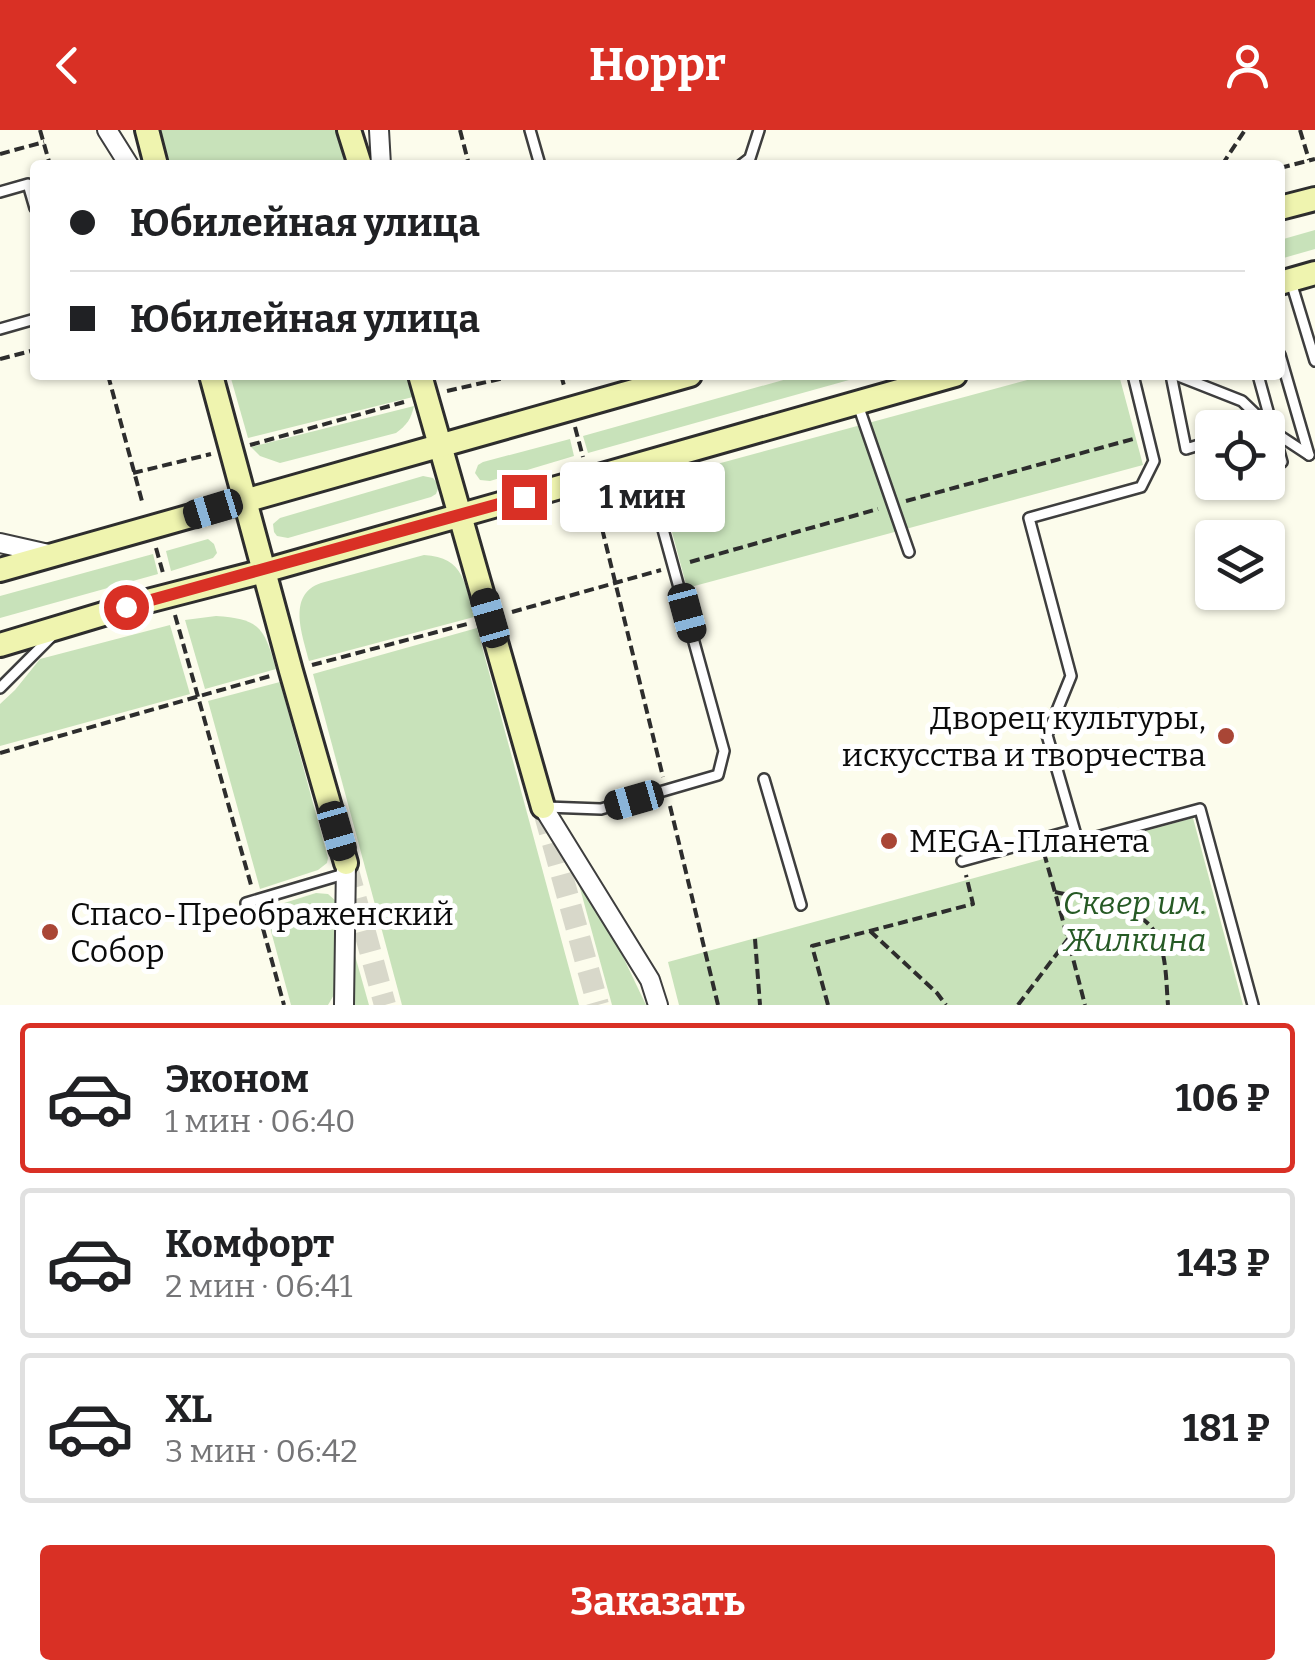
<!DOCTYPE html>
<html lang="ru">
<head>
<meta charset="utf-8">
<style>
  :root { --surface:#fff; --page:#f6f6f6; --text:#202124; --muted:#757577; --line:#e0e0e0; --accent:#d93025 }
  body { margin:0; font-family:Bitter,serif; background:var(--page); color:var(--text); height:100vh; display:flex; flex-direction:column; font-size:38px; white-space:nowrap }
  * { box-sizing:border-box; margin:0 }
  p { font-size:32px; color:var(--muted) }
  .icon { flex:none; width:55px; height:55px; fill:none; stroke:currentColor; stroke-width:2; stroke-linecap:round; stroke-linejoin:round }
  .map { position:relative; height:875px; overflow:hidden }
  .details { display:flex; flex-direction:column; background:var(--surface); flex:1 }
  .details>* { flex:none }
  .banner { position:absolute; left:30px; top:30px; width:1255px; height:220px; border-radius:10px; box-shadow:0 2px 8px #0004; display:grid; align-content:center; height:220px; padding:0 40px; background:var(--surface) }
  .buttons { position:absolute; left:1195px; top:280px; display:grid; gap:20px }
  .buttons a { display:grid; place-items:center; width:90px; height:90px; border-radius:10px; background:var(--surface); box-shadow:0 2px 8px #0004; font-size:50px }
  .end { position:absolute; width:45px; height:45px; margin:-22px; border:12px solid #d93025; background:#fff; box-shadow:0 0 0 5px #fff }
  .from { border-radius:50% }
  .bubble { position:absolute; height:70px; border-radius:10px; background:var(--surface); box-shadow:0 2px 8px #0004; font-size:32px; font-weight:700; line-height:70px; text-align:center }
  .car { position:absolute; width:30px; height:60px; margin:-30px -15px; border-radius:12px; box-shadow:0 0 8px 2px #0007; background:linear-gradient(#222 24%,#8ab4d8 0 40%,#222 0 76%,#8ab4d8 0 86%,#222 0) }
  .banner b { display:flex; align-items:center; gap:35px; height:95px; font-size:38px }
  .banner b+b { border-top:2px solid var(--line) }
  .banner i { width:25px; height:25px; background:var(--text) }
  ul { padding:18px 0 0; list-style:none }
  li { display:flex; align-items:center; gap:30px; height:150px; margin:0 20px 15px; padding:0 20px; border:5px solid var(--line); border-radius:10px }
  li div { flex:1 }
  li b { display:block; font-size:38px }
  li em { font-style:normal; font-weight:700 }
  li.current { border-color:var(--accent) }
  li>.icon { width:90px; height:90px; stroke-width:1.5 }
  .action { display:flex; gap:20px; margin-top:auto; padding:20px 40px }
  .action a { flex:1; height:115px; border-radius:10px; background:var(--accent); color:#fff; font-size:40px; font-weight:700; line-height:115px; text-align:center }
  header { display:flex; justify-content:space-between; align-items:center; height:130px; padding:0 40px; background:var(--accent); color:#fff; font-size:45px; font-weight:700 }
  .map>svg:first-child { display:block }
  .green { fill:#c8e2ba }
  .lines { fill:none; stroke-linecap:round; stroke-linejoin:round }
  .secondary-tunnel { stroke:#d8d8ca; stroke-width:22; stroke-dasharray:22 11; stroke-linecap:butt }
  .lane-casing { stroke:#3e3e3e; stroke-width:14 }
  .street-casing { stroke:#3e3e3e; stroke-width:22 }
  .secondary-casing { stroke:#2d2d2d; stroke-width:28 }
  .path { stroke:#2d2d2d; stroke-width:4; stroke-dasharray:10 5; stroke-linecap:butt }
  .lane { stroke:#fff; stroke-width:9 }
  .street { stroke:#fff; stroke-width:18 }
  .secondary { stroke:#eff4af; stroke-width:22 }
  .route { stroke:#d93025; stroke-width:12 }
  .poi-dot { fill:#a94636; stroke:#fff; stroke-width:4 }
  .labels { text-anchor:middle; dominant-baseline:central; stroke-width:10; stroke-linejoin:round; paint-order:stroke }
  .poi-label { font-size:32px; fill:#0b0b0b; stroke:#fff; text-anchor:start }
  .park-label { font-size:32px; font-style:italic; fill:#265a25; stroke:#fff }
</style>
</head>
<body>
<header><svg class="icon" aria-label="back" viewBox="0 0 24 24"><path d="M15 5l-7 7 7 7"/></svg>Hoppr<svg class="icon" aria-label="person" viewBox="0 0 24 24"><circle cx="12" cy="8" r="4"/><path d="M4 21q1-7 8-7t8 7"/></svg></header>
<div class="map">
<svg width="1315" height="875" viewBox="0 0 1315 875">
  <rect width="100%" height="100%" fill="#fcfcec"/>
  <g class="green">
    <polygon points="160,0 338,0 348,35 170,35"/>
    <polygon points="1315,100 1315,119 1280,129 1280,110"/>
    <polygon points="230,245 407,245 413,267 248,308"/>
    <polygon points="801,245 867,245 588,323 583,306"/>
    <polygon points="1046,245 1119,245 1143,335 687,458 658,350"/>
    <path d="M414 276C411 289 407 295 396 303L280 333 260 326 251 317Z"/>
    <polygon points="570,309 574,326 490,351 480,350 475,343 478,335 483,332"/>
    <polygon points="423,346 433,348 439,356 436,364 431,367 288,408 277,406 274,402 273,394 280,388"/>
    <polygon points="208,409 214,414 217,423 213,428 171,441 166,421"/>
    <polygon points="153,424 158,444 0,488 0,466"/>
    <path d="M424 425C465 427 465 455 474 487L309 531C303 506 286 465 321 453Z"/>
    <path d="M216 486C261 489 264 498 276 539L205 559 185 490Z"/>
    <polygon points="170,495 190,564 0,616 0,574 15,560 40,529"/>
    <polygon points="477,498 579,875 402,875 313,544"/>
    <polygon points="280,552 328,728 327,733 318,740 260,759 208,571"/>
    <polygon points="1193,688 1243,875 679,875 668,832"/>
    <polygon points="578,751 615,810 646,875 612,875"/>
    <polygon points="316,763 328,764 337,772 335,863 328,875 291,875 265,779"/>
    <polygon points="354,822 369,875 354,875"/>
  </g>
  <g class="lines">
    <g class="secondary-tunnel">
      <polyline points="544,681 598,875"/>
      <polyline points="347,737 385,875"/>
    </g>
    <defs>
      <g id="lane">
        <polyline points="530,0 540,35"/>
        <polyline points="741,35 750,28 759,0"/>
        <polyline points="0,62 28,54 35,78"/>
        <polyline points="1291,152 1315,231"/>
        <polyline points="0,199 35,189"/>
        <polyline points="1280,225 1309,325"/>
        <polyline points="1133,245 1154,331 1141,357 1029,388 1071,546 1047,605 1078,712 1200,679 1253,875"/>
        <polyline points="1171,245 1186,319 1212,311"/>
        <polyline points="1176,245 1242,271 1274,302 1309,325"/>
        <polyline points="1258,245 1282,332"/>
        <polyline points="858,275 909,422"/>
        <polyline points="0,558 51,507"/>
        <polyline points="764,649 801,775"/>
        <polyline points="546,677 601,679 718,645 724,621 645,334"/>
        <polyline points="962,731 1074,700"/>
        <polyline points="246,773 344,744"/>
      </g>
      <g id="street">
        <polyline points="107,0 129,35"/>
        <polyline points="379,0 381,35"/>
        <polyline points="0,413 53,425"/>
        <polyline points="543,677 650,850 658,875"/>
        <polyline points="344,875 346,733"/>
      </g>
      <g id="secondary">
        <polyline points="147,0 156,35"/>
        <polyline points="349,0 360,35"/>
        <polyline points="1280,78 1315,69"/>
        <polyline points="1280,153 1315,143"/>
        <polyline points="211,245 291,541 346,733"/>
        <polyline points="420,245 543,677"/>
        <polyline points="0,440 690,245"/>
        <polyline points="0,515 140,473 264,441 955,245"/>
      </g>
    </defs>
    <use href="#lane" class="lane-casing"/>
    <use href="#street" class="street-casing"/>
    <use href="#secondary" class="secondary-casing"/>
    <g class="path">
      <polyline points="40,0 50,35"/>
      <polyline points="460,0 469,35"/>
      <polyline points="1300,0 1309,30"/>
      <polyline points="0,24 44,12"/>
      <polyline points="1222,35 1245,0"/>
      <polyline points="1280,38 1315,29"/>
      <polyline points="0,229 35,220"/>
      <polyline points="108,245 143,375"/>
      <polyline points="561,245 565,259"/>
      <polyline points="447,261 517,245"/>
      <polyline points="575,297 583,327"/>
      <polyline points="250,315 404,272"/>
      <polyline points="133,343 211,324"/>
      <polyline points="595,370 663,647"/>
      <polyline points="906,371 1133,309"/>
      <polyline points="156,418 163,443"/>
      <polyline points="690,432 878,379"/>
      <polyline points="512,482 661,440"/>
      <polyline points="175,485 251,755"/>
      <polyline points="312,535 467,494"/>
      <polyline points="0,623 270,546"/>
      <polyline points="670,676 718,875"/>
      <polyline points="1044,723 1068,809"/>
      <path d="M1055 762C1086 769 1140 774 1156 804 1167 825 1166 853 1168 875"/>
      <polyline points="259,784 284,875"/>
      <polyline points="870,801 937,863 946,875"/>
      <polyline points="755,809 760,875"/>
      <polyline points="828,875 812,816 973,774 966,745"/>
      <polyline points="1018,875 1068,809 1085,875"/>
    </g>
    <use href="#lane" class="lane"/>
    <use href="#street" class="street"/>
    <use href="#secondary" class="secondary"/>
  </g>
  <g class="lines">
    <polyline class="route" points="126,477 524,367"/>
  </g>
  <g class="poi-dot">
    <circle cx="1226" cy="606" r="10"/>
    <circle cx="889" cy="711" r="10"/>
    <circle cx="50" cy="802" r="10"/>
  </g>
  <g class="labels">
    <g class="poi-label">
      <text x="1206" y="588" text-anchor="end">Дворец культуры,<tspan x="1206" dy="37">искусства и творчества</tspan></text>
      <text x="909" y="711">MEGA-Планета</text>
      <text x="70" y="784">Спасо-Преображенский<tspan x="70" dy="37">Собор</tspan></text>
    </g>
    <g class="park-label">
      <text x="1135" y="773">Сквер им.<tspan x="1135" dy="37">Жилкина</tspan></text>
    </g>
  </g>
</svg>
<div class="buttons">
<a><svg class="icon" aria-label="locate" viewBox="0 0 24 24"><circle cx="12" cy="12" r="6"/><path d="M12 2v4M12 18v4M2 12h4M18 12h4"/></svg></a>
<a><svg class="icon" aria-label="layers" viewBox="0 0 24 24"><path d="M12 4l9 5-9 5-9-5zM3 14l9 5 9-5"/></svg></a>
</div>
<i class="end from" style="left:126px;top:477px"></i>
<i class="end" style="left:524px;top:367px"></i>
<div class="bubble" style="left:560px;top:332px;width:165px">1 мин</div>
<i class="car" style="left:213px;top:379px;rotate:253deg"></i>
<i class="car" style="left:687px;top:483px;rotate:165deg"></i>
<i class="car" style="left:490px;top:488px;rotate:344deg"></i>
<i class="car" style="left:634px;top:670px;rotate:254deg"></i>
<i class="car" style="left:337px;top:701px;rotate:164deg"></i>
<div class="banner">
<b><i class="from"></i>Юбилейная улица</b>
<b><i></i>Юбилейная улица</b>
</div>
</div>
<section class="details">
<ul>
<li class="current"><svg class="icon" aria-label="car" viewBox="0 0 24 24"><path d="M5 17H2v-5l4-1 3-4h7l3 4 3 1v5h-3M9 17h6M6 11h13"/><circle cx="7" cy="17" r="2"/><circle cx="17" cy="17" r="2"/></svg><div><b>Эконом</b><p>1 мин · 06:40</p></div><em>106 ₽</em></li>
<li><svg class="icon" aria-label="car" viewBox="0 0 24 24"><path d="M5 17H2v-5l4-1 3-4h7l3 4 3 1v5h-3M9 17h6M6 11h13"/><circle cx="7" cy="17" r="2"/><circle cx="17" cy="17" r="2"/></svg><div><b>Комфорт</b><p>2 мин · 06:41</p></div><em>143 ₽</em></li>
<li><svg class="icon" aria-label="car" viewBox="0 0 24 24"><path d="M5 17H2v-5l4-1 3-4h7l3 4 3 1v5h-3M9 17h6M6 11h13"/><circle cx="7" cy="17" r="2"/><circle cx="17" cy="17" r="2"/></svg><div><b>XL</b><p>3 мин · 06:42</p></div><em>181 ₽</em></li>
</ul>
<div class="action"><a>Заказать</a></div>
</section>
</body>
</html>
